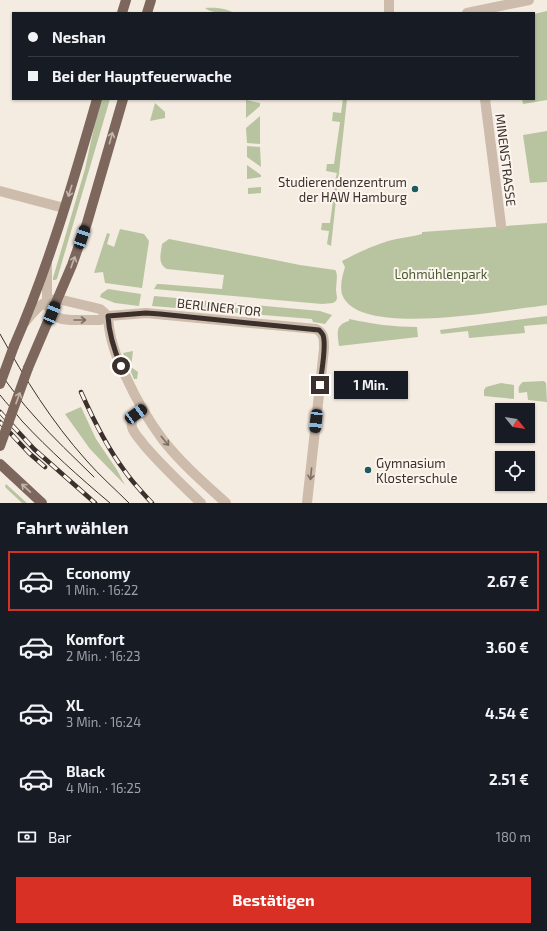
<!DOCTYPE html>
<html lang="de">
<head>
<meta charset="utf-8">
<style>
  :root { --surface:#171b24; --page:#242831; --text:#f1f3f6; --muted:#9ea1a6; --line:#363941; --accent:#d93025 }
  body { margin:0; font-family:"Exo 2",sans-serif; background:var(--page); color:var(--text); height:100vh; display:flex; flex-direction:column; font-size:15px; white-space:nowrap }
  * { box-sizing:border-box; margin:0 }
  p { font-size:13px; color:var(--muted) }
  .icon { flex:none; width:22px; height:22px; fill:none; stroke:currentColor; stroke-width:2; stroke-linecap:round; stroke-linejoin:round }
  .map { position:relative; height:503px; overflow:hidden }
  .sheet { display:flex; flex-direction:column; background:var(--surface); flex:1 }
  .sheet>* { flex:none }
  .hud { position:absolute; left:12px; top:12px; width:523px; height:88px; border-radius:0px; box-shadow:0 1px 3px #0004; display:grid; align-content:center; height:88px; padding:0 16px; background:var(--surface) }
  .needle { width:26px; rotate:120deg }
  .fabs { position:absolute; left:495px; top:403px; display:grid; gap:8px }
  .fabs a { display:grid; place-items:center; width:40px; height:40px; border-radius:0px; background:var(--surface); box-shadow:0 1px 3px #0004; font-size:20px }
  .end { position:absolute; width:18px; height:18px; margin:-9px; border:5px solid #3b302b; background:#fff; box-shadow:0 0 0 2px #fff }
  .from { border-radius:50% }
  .bubble { position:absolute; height:28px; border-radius:0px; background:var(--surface); box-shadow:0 1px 3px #0004; font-size:13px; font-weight:700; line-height:28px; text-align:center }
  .car { position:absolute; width:12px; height:24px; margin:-12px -6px; border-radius:5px; box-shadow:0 0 3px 1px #0007; background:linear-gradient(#222 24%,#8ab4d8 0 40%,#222 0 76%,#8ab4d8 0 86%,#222 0) }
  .hud b { display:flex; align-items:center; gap:14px; height:38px; font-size:15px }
  .hud b+b { border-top:1px solid var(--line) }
  .hud i { width:10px; height:10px; background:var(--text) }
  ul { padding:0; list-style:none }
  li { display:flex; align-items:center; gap:12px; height:60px; margin:0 8px 6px; padding:0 8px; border:2px solid transparent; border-radius:0px }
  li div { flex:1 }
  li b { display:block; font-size:15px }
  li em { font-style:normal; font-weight:700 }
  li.active { border-color:var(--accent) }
  li>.icon { width:36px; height:36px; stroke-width:1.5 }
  h2 { padding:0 16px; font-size:18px; line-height:48px }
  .pay { display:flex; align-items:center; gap:10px; height:44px; padding:0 16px; font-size:15px }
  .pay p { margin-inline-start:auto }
  .primary-button { display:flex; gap:8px; margin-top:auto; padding:8px 16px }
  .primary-button a { flex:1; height:46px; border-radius:0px; background:var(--accent); color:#fff; font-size:16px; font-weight:700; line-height:46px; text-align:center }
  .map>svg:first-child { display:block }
  .green { fill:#b8c4a0 }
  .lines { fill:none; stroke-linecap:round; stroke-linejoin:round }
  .minor { stroke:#cdbbac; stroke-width:10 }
  .major { stroke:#7d675c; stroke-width:10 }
  .tram { stroke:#3b302b; stroke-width:1 }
  .rail-casing { stroke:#3b302b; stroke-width:4.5 }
  .rail { stroke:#fbf5ee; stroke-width:3; stroke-dasharray:9; stroke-linecap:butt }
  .major-bridge { stroke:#7d675c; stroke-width:10 }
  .oneway { stroke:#c2b5ac }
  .oneway2 { stroke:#7d6f65 }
  .route { stroke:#3b302b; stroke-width:5 }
  .poi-dot { fill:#1f5a5e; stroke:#fbf5ee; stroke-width:1.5 }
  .labels { text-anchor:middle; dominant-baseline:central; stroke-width:4; stroke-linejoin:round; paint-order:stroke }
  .street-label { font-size:13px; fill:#3b302b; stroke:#fbf5ee }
  .poi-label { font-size:13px; fill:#3b302b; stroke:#fbf5ee; text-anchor:end }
  .park-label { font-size:13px; fill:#4a5a2e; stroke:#fbf5ee }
</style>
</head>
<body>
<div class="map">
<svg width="547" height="503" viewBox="0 0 547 503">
  <rect width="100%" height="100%" fill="#f4ebe1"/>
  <g class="green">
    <path d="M205 8C215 7 226 8 234 13 224 13 213 14 205 8Z"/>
    <polygon points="547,11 547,100 523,104 522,99 534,99 534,14"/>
    <polygon points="102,99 110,99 57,279 55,280 53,280 53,278 85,169 96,118"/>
    <polygon points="343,99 347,99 331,246 327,244 329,231 321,230 322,223 330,223 335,186 328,185 328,180 335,181 337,173 326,171 327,164 334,164 340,122 332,121 333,112 341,113"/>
    <polygon points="246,100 260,103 260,106 246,118"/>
    <polygon points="155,103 165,112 165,118 150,121"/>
    <polygon points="260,116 260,144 247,143 246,128"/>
    <polygon points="547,131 547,182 530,183 523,135"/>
    <polygon points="247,146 260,147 261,167 247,157"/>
    <polygon points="247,165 261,175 261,177 247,179"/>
    <polygon points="261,187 261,193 248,194 248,188"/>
    <path d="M547 223V305L533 307C493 311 370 335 345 300 338 291 342 277 345 267L342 261C357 253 372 246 388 241 399 238 411 237 422 234V232Z"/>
    <polygon points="120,229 144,234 149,241 142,288 105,283 103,272 94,273 107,233 110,234 107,244 114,247"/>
    <path d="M169 239 300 265 335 270 336 271 337 276 336 290 337 298 336 301 333 303 322 304 154 289 157 284H160L222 289 224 275 167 269C157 263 161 254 162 244Z"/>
    <polygon points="108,289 141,294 139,306 115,303 100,297 101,294"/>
    <polygon points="154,296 320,311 332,315 325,324 313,322 312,319 152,306"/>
    <polygon points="547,316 547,324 524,326 525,333 469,338 468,331 441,334 440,330"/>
    <path d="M349 319C372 324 394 327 417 327L418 337 339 346C338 334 334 325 349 321Z"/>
    <polygon points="133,351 131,367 138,372 137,379 134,379 123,353"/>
    <path d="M544 381 546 383 547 402 528 400 527 392 519 393C518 387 519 385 523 382Z"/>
    <polygon points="501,383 514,385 514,399 484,396 484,390 486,387"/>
    <polygon points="81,407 96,439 117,470 125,485 90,449 65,414"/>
    <polygon points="6,484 27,503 22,503 5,487"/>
  </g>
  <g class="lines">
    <g class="minor">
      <polyline points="389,13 389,0"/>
      <polyline points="467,13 529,0"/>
      <polyline points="485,99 501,225"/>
      <polyline points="0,191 64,208"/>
      <path d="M47 263V297L49 308 52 313 57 317 62 319 71 320H100L108 316 146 313 316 329C325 333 324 341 324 349L307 503"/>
      <path d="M108 316C109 337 116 358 126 377 136 399 148 420 163 440 181 463 204 483 226 503"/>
      <path d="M25 322C35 310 41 301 58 299L100 309 108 316"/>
      <path d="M142 409C136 414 130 418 132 427 133 433 140 439 144 445 162 466 181 484 201 503"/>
    </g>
    <g class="major">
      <polyline points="122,13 126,0"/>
      <polyline points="147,13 151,0"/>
      <path d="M14 346C49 266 73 182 97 99"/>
      <polyline points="28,368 72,265 87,223 123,99"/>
      <polyline points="0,464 42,503"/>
    </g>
    <g class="tram">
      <path d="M0 334C25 379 52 422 86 460 99 475 115 489 129 503"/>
      <path d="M0 373C11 388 22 403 35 417 53 438 74 457 94 477"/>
      <path d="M0 395C7 404 15 412 22 421 49 450 79 477 110 503"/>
    </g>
    <defs>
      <g id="rail">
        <path d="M81 392C93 419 106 446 124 470 132 482 142 492 152 503"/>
        <polyline points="0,412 34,449 95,503"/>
        <polyline points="0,422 29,453 45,467"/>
      </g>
    </defs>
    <use href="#rail" class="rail-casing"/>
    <use href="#rail" class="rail"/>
    <g class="major-bridge">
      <polyline points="0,384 14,346"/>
      <polyline points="0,446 28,368"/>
    </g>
  </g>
  <defs><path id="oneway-shaft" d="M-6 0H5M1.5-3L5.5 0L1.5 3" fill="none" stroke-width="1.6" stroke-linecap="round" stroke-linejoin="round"/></defs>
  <g class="oneway">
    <use href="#oneway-shaft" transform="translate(111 138) rotate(-74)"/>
    <use href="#oneway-shaft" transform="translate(70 191) rotate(108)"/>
    <use href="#oneway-shaft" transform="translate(73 262) rotate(-70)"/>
    <use href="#oneway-shaft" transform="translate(18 398) rotate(-70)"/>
    <use href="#oneway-shaft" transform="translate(26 488) rotate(-137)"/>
  </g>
  <g class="oneway2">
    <use href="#oneway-shaft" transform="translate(80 320)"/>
    <use href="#oneway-shaft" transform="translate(165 441) rotate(51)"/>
    <use href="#oneway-shaft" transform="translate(311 474) rotate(96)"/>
  </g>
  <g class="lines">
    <path class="route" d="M121 366C114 350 109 334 108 316L146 313 160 314 319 330C321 332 322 333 323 335 327 346 321 373 320 385"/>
  </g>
  <g class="poi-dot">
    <circle cx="415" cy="189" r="4"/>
    <circle cx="368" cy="470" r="4"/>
  </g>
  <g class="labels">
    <g class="street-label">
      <text transform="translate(506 160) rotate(83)">MINENSTRASSE</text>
      <text transform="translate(219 307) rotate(6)">BERLINER TOR</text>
    </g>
    <g class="poi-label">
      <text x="407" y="182">Studierendenzentrum<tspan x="407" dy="15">der HAW Hamburg</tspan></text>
      <text x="376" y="463" text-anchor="start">Gymnasium<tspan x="376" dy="15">Klosterschule</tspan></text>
    </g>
    <g class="park-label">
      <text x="441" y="274">Lohmühlenpark</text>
    </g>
  </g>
</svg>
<div class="fabs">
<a><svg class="needle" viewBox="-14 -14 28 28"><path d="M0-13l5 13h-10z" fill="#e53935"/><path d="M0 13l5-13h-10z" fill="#9ea1a6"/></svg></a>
<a><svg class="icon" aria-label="locate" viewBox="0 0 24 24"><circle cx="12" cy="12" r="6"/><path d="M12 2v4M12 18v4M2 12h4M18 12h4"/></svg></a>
</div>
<i class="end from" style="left:121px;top:366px"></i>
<i class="end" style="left:320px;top:385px"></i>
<div class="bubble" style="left:334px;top:371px;width:74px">1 Min.</div>
<i class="car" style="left:82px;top:237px;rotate:19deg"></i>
<i class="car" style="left:52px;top:313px;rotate:22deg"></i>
<i class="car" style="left:136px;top:414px;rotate:54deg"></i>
<i class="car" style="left:316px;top:421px;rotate:186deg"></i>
<div class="hud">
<b><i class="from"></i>Neshan</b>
<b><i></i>Bei der Hauptfeuerwache</b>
</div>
</div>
<section class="sheet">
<h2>Fahrt wählen</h2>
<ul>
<li class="active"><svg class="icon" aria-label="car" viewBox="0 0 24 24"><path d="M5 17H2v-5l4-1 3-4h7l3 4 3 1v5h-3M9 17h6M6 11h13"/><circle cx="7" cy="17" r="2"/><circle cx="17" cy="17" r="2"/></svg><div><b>Economy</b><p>1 Min. · 16:22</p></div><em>2.67 €</em></li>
<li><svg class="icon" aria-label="car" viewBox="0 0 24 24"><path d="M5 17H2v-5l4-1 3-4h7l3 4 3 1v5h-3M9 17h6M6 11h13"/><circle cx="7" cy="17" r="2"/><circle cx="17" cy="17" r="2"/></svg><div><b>Komfort</b><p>2 Min. · 16:23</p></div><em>3.60 €</em></li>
<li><svg class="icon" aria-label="car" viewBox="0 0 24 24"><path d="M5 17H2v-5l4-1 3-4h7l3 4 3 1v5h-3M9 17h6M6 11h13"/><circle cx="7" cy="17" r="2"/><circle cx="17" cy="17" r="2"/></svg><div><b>XL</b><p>3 Min. · 16:24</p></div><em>4.54 €</em></li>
<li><svg class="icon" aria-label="car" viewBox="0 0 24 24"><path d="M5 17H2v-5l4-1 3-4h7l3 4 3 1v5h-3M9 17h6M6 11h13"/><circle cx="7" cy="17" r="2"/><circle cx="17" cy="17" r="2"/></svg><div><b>Black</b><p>4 Min. · 16:25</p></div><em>2.51 €</em></li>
</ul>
<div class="pay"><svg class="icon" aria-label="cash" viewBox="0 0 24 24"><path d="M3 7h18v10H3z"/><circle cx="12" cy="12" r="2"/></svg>Bar<p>180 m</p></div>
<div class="primary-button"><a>Bestätigen</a></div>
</section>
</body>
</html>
